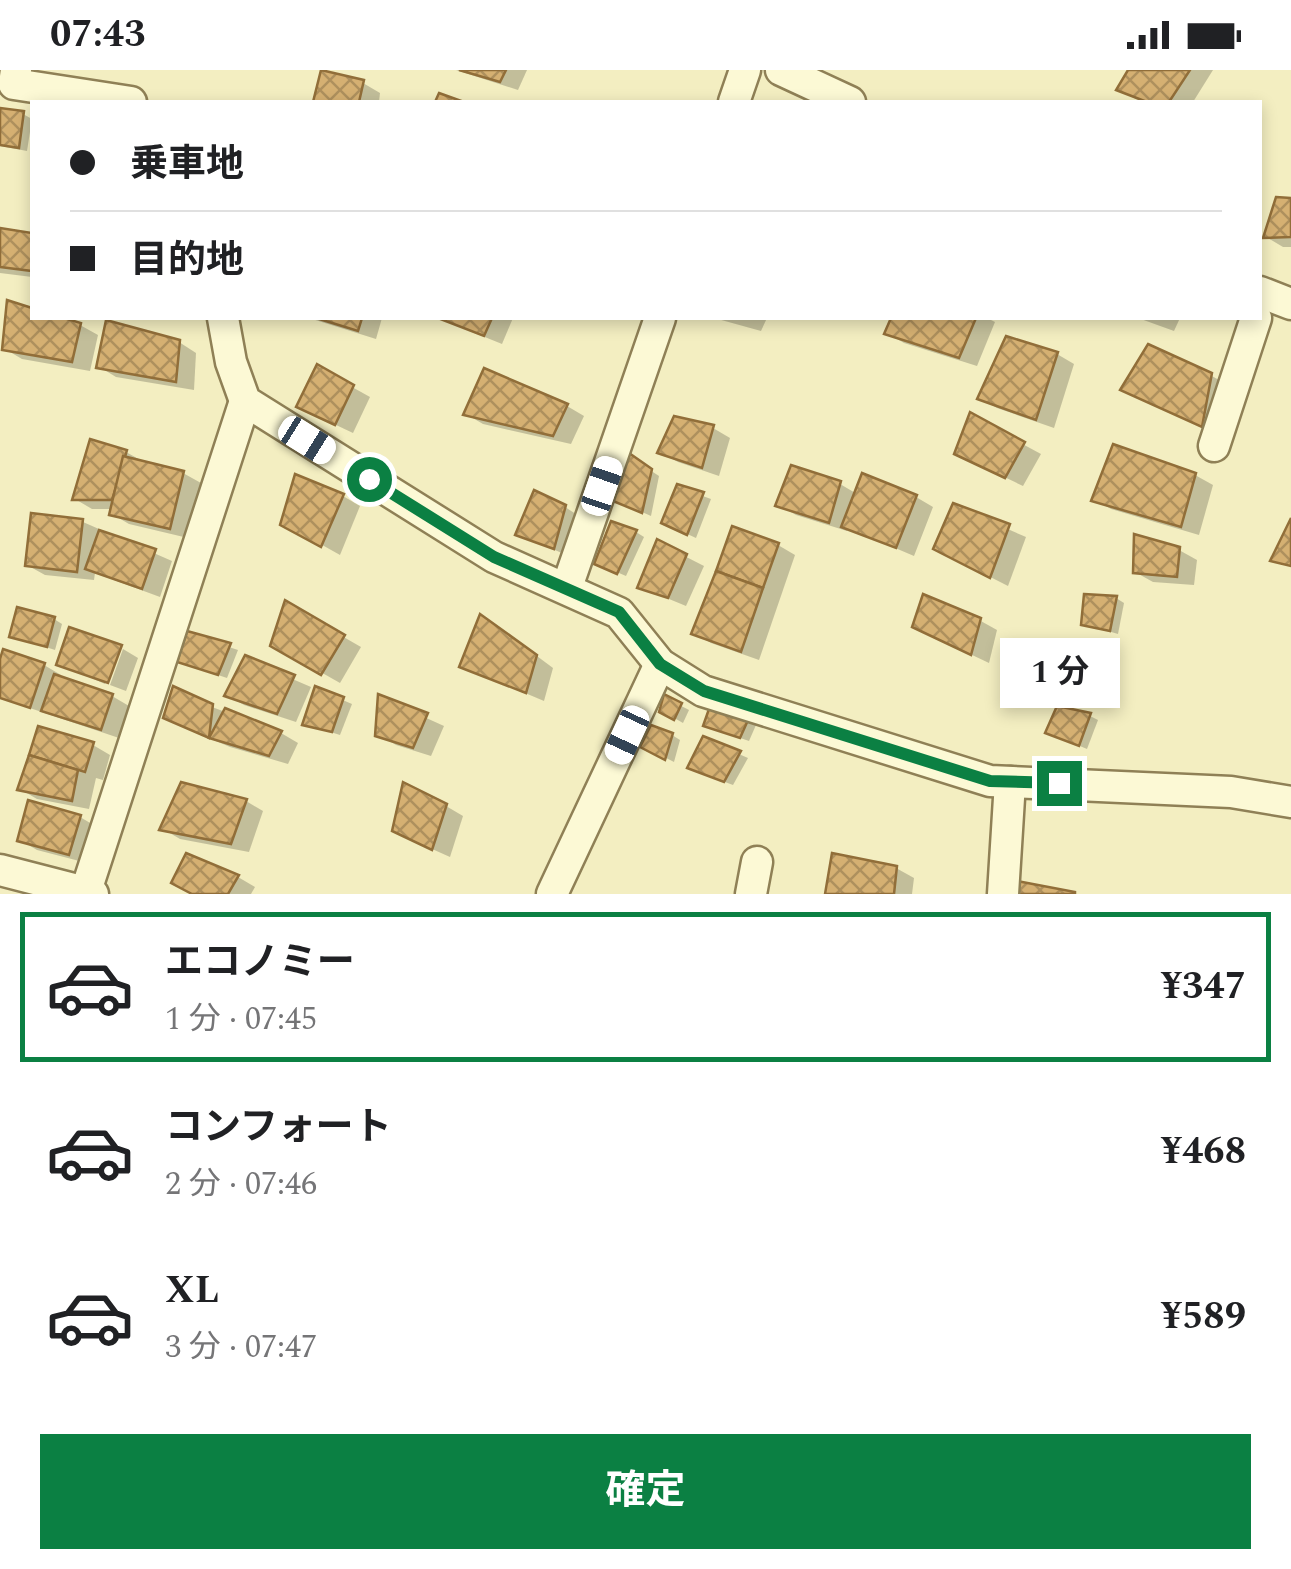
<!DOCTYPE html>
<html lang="ja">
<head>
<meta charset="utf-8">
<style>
  :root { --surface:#fff; --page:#f6f6f6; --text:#202124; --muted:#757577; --line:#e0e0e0; --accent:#0b8043 }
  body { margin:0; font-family:Spectral,"Noto Sans JP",serif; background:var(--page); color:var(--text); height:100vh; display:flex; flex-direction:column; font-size:38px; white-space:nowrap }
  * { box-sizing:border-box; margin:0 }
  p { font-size:32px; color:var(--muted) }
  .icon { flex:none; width:55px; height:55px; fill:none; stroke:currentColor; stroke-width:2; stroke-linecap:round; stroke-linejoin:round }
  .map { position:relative; height:824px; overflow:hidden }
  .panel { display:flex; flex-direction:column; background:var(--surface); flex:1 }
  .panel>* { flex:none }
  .guide { position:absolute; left:30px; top:30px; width:1232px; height:220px; border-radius:0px; box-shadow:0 5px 15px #0003; display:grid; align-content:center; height:220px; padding:0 40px; background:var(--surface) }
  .end { position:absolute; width:45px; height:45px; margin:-22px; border:12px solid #0b8043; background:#fff; box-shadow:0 0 0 5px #fff }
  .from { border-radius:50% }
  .bubble { position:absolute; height:70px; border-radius:0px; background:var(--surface); box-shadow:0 5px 15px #0003; font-size:32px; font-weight:700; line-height:70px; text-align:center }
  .car { position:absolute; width:30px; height:60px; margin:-30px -15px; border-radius:12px; box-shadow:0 0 8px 2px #0007; background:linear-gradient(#fff 24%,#345 0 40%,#fff 0 76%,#345 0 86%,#fff 0) }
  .guide b { display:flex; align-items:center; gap:35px; height:95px; font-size:38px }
  .guide b+b { border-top:2px solid var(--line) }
  .guide i { width:25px; height:25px; background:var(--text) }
  ul { padding:18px 0 0; list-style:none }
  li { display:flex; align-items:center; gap:30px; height:150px; margin:0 20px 15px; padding:0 20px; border:5px solid transparent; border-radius:0px }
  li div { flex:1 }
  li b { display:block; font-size:38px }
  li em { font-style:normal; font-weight:700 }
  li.current { border-color:var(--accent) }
  li>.icon { width:90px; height:90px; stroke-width:1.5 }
  .cta { display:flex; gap:20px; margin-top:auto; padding:20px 40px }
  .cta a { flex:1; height:115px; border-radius:0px; background:var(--accent); color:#fff; font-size:40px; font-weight:700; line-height:115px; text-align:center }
  .status { display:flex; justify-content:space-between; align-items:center; height:70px; padding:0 50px; background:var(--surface); direction:ltr }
  .status svg { height:28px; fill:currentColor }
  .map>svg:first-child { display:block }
  .shadow { fill:#0003 }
  .building { fill:url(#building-cross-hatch); stroke:#916e39; stroke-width:2.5 }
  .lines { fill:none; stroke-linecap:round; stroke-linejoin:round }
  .street-casing { stroke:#8f8056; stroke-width:35 }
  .street { stroke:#fcf9d5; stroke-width:30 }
  .route { stroke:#0b8043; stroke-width:12 }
</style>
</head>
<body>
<div class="status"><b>07:43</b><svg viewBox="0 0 49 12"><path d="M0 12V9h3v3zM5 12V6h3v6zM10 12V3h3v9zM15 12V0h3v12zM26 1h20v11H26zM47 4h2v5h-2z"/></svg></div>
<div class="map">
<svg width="1291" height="824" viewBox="0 0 1291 824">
  <defs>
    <pattern id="building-cross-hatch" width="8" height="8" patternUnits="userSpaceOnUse" patternTransform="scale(2.5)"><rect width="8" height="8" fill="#d5b072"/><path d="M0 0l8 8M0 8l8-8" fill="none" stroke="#ae905d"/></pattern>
  </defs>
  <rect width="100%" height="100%" fill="#f3eec1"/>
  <g class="shadow">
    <polygon points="456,0 527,0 518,20"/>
    <polygon points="1131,0 1213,0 1193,32 1146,32 1136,29 1119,19"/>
    <polygon points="323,3 363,13 380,23 379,32 316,32"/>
    <polygon points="0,41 23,44 32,49 27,81 0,76"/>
    <polygon points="1291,131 1291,177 1283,177 1266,167"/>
    <polygon points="0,161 32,166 32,207 0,203"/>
    <polygon points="9,234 32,241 32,248 55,248 80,255 98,265 90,301 22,289 5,279"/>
    <polygon points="309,248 382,248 376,269"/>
    <polygon points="438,248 513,248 502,274"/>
    <polygon points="714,248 767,248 761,261"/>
    <polygon points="894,248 987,248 995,252 977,296 904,273 887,263"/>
    <polygon points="1138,248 1180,248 1174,261"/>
    <polygon points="179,272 196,283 194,320 116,307 98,296"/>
    <polygon points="1057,284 1074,294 1054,358 997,338 980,328"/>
    <polygon points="318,298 370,327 353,363 317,346"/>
    <polygon points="1210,305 1228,315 1220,365 1141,329"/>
    <polygon points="567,336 584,346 571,374 483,354 466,344"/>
    <polygon points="971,346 1041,384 1023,416 975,393"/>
    <polygon points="713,358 730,368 719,406 678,392 660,382"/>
    <polygon points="126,382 144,392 183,403 201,413 188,468 129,454 112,444 113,439 92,439 75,429"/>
    <polygon points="630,387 659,406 651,446 624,434"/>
    <polygon points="1195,405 1213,415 1199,465 1111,439 1094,429"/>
    <polygon points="840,414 857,424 916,427 933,437 914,486 848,458 847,461 796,445 779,435"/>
    <polygon points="678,417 711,429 696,468 672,457"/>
    <polygon points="343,426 360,436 340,485 283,453"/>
    <polygon points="955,436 1026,467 1008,516 953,488"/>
    <polygon points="565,437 582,448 571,487 518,464"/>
    <polygon points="83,452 172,491 160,527 95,503 94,510 45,505 27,495"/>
    <polygon points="636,462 644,467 626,506 605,497"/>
    <polygon points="659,473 704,496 686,536 640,517"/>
    <polygon points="778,475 795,485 759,590 711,573 694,563"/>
    <polygon points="1179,480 1197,490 1194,515 1153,512 1135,502"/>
    <polygon points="1116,528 1124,533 1118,564 1084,554"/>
    <polygon points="286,534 361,577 340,613 273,575"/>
    <polygon points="54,549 62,554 55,580 12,566"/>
    <polygon points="979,550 997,560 989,593 932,566"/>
    <polygon points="498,557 553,598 544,631 462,596"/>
    <polygon points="189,564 238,580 227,608 188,595"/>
    <polygon points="119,577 105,614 59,594"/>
    <polygon points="123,579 138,588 126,621 110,615"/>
    <polygon points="246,589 311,617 296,652 244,635 227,625"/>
    <polygon points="44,595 61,605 60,609 112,626 129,636 119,668 0,628 0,597"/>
    <polygon points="1100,597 1108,602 1103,626 1069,620 1061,616"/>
    <polygon points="317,619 352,634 340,665 305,654"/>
    <polygon points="380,627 444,656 431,686 396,675 378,664"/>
    <polygon points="666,628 689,640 683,653 662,641"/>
    <polygon points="212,637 281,663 298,673 288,694 230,677 183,657"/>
    <polygon points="1090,646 1098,650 1087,679 1056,666"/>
    <polygon points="748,650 756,655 749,671 714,659"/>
    <polygon points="40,659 93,675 110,685 103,710 96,708 89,739 37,729 20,719"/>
    <polygon points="672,665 680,670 674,692 643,676"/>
    <polygon points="704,669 748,688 733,715 698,702"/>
    <polygon points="246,731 263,741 249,782 180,769 163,759"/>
    <polygon points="446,736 463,746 450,787 412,770"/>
    <polygon points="80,747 97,757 87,793 37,780 20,770"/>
    <polygon points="187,786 238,807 255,817 251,824 196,824"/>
    <polygon points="896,798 914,808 912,824 828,824"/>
  </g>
  <g class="building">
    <polygon points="321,0 364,10 359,32 313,32"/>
    <polygon points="459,0 506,0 500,12"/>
    <polygon points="1128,0 1190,0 1169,32 1147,32 1116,20"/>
    <polygon points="439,23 464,32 435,32"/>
    <polygon points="0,38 24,41 19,78 0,75"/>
    <polygon points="1276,127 1291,128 1291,167 1263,168"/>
    <polygon points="0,158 32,163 32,201 0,197"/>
    <polygon points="7,230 32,238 32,248 64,248 81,253 72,292 2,280"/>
    <polygon points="316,248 362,248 358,261"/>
    <polygon points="438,248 492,248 484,266"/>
    <polygon points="891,248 976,248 959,288 884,264"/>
    <polygon points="106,250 180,270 176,312 96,298"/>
    <polygon points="1006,266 1058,282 1036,350 977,329"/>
    <polygon points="1148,274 1212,303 1202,357 1120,320"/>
    <polygon points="317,294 354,315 335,355 296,337"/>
    <polygon points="484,298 568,334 553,366 463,345"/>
    <polygon points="970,342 1025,372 1005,408 954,384"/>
    <polygon points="674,346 714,355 702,398 657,383"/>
    <polygon points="90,369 127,380 112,430 72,430"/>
    <polygon points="1113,374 1196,403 1181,457 1091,431"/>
    <polygon points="629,383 652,399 642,443 613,431"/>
    <polygon points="123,386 184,401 170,459 109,445"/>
    <polygon points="791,395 841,411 829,453 775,436"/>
    <polygon points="862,403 917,425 896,478 841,457"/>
    <polygon points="295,404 344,424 321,477 280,455"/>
    <polygon points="677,414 704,422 687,465 661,453"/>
    <polygon points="534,420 566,435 554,479 515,465"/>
    <polygon points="953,433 1010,454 990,508 933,479"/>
    <polygon points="31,443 83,449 77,502 25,496"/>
    <polygon points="1291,448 1291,496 1270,491"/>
    <polygon points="611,451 637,460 617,504 594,494"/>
    <polygon points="732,456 779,473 763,518 716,501"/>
    <polygon points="99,460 156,479 142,519 85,499"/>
    <polygon points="1134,464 1180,477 1177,507 1133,503"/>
    <polygon points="657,469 687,484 668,528 637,518"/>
    <polygon points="716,501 763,518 741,582 691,564"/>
    <polygon points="923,524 981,548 971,585 912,557"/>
    <polygon points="1084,524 1117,526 1110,561 1081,555"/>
    <polygon points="285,530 345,565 321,605 270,576"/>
    <polygon points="17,537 55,547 47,577 9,567"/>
    <polygon points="480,544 537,585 526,623 459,597"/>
    <polygon points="69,557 122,575 108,613 56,595"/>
    <polygon points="187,561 231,573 218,605 177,592"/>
    <polygon points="3,579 45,593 30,638 0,628 0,589"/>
    <polygon points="245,585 295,605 277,644 224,626"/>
    <polygon points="1062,589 1101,595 1095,623 1058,617"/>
    <polygon points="54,604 113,624 101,660 41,641"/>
    <polygon points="173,616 213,634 209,668 163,648"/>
    <polygon points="315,616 344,627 332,662 302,655"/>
    <polygon points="378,624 428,643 413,678 375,666"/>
    <polygon points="664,624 682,633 674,650 659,642"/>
    <polygon points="1057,636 1091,643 1079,676 1045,663"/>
    <polygon points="225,638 282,661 269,686 209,668"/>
    <polygon points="709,639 749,648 740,668 703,656"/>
    <polygon points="651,655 673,663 665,690 640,677"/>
    <polygon points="38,656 94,672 85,702 29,685"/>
    <polygon points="703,666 741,681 724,712 687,698"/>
    <polygon points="29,685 78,700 72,731 17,720"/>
    <polygon points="181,712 247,729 231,774 159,760"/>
    <polygon points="403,712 447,734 432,780 392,761"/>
    <polygon points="28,730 81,745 69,785 17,771"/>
    <polygon points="186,783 239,805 228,824 192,824 171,813"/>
    <polygon points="832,783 897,796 894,824 825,824"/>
    <polygon points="1017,811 1075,822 1075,824 1017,824"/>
  </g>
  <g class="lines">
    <defs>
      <g id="street">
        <polyline points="16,0 14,14 131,32"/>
        <polyline points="781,0 850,32"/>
        <polyline points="734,32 745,0"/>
        <polyline points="1260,222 1291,234"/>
        <polyline points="223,248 231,292 245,331 494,487 619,543 660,594 703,621 990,711 1231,722 1291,732"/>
        <polyline points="1214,376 1256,248"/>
        <polyline points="567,517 660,248"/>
        <polyline points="0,800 93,824"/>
        <polyline points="85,824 245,331"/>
        <polyline points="552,824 660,594"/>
        <polyline points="751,824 757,792"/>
        <polyline points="1003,824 1010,712"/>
      </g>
    </defs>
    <use href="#street" class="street-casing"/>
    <use href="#street" class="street"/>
  </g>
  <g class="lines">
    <polyline class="route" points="369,409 494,487 619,542 660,594 704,621 990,711 1059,713"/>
  </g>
</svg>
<i class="end from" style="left:369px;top:409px"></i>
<i class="end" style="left:1059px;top:713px"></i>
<div class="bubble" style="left:1000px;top:568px;width:120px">1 分</div>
<i class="car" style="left:307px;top:370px;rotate:122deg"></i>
<i class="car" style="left:602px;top:416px;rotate:19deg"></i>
<i class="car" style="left:627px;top:665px;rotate:205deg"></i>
<div class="guide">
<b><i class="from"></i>乗車地</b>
<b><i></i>目的地</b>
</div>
</div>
<section class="panel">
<ul>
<li class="current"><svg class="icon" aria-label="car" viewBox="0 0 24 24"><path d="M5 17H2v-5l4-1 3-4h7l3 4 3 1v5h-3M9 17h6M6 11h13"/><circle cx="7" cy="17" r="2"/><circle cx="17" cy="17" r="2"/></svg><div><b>エコノミー</b><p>1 分 · 07:45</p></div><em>¥347</em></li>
<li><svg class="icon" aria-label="car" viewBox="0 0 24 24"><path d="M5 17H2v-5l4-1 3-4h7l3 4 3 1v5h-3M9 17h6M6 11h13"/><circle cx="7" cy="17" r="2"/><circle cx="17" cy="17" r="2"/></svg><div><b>コンフォート</b><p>2 分 · 07:46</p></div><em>¥468</em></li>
<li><svg class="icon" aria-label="car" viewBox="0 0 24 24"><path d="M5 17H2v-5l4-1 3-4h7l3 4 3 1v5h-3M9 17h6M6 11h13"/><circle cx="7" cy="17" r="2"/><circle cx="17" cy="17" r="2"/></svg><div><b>XL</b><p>3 分 · 07:47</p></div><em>¥589</em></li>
</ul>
<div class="cta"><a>確定</a></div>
</section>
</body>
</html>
